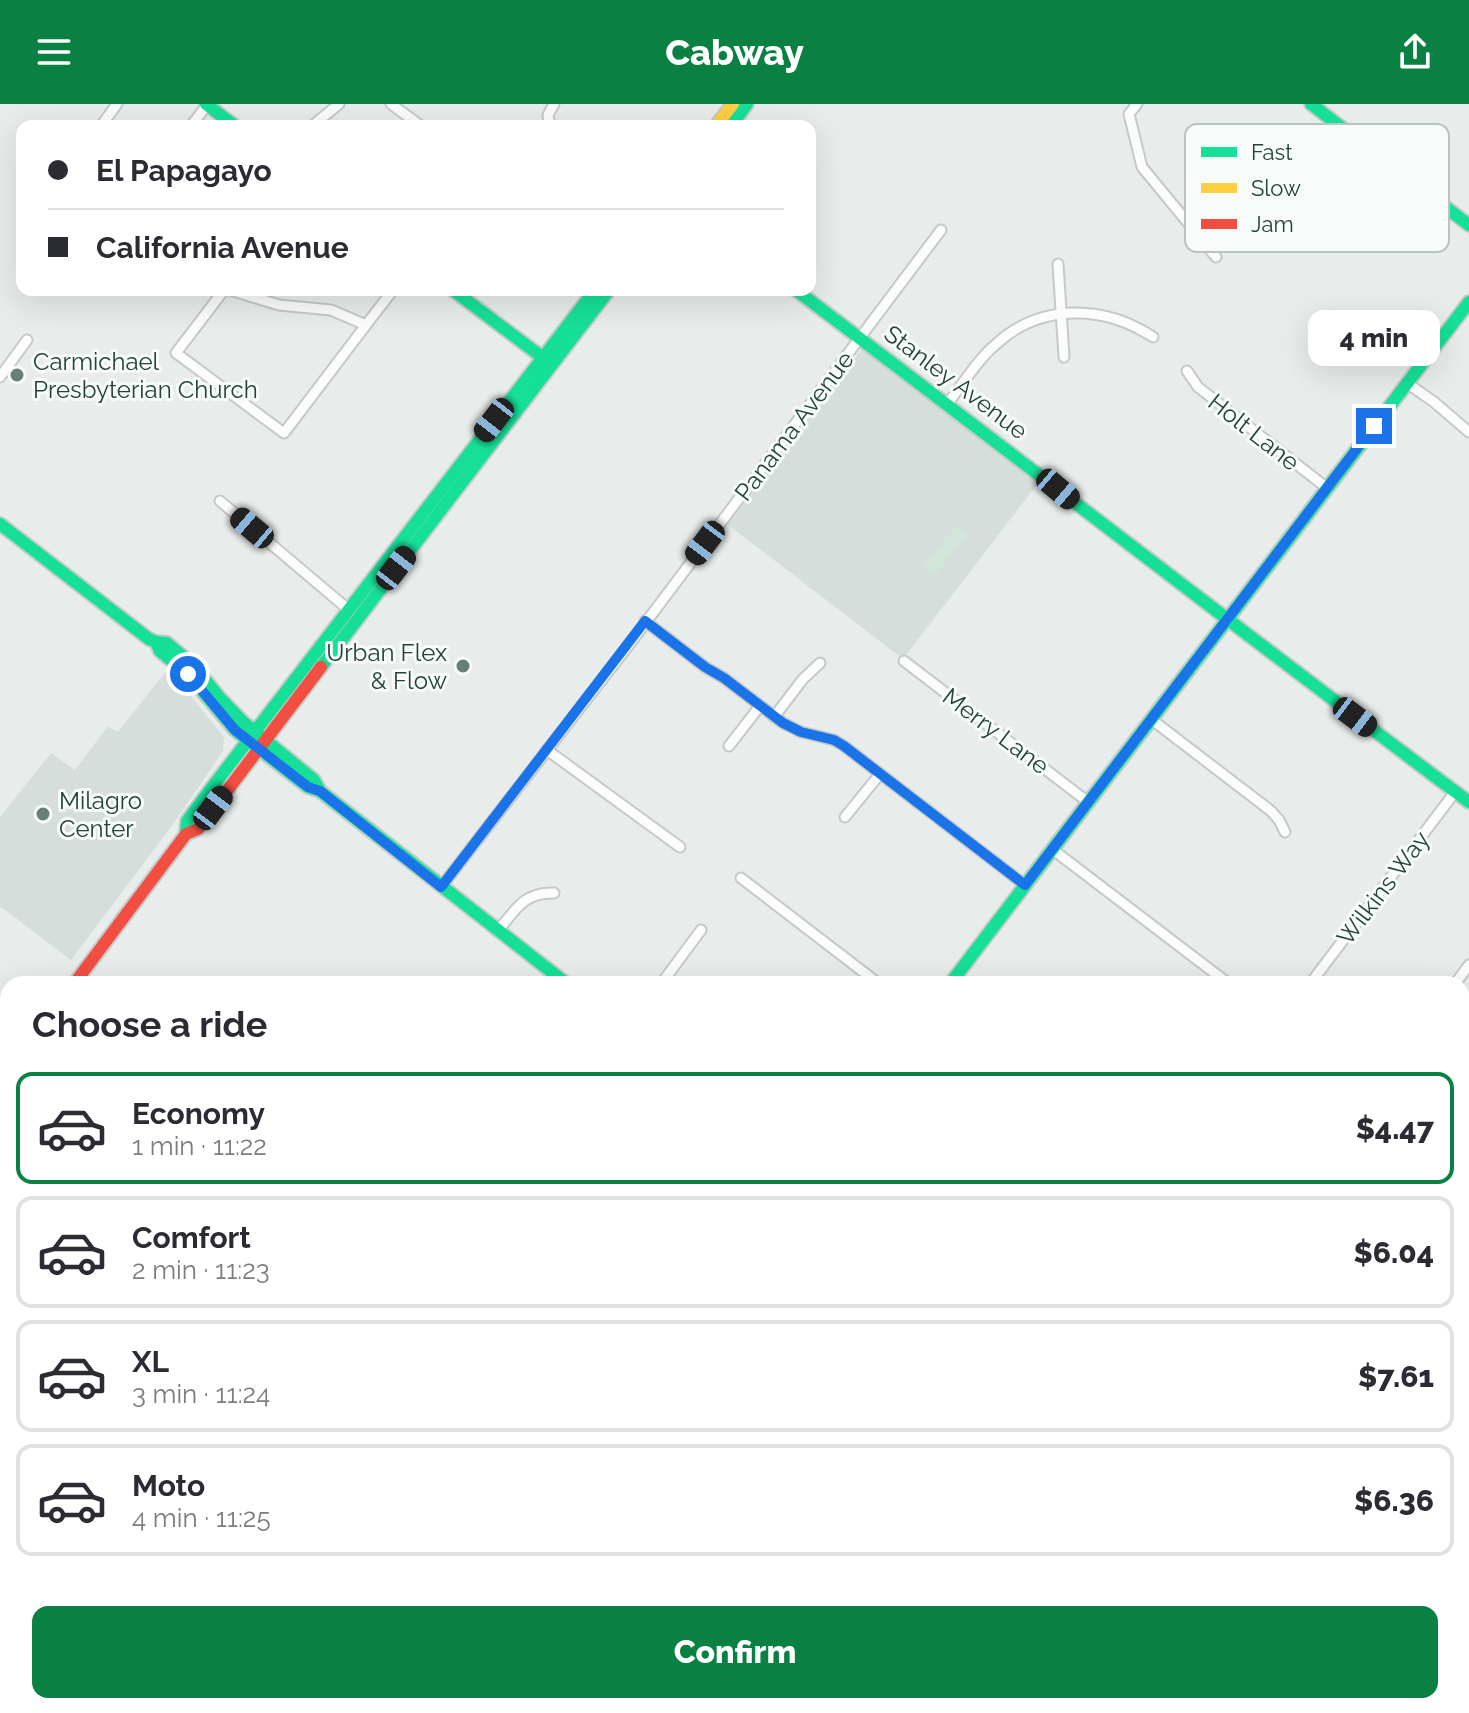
<!DOCTYPE html>
<html lang="en">
<head>
<meta charset="utf-8">
<style>
  :root { --surface:#fff; --page:#f2f2f3; --text:#2b2b33; --muted:#7c7c81; --line:#e1e1e2; --accent:#0b8043 }
  body { margin:0; font-family:Raleway,sans-serif; background:var(--page); color:var(--text); height:100vh; display:flex; flex-direction:column; font-size:30px; white-space:nowrap }
  * { box-sizing:border-box; margin:0 }
  p { font-size:26px; color:var(--muted) }
  .icon { flex:none; width:44px; height:44px; fill:none; stroke:currentColor; stroke-width:2; stroke-linecap:round; stroke-linejoin:round }
  .map { position:relative; flex:1; overflow:hidden }
  .sheet { position:absolute; left:0px; top:872px; width:1470px; height:738px; display:flex; flex-direction:column; background:var(--surface); border-radius:24px 24px 0 0; box-shadow:0 8px 32px #0002 }
  .sheet>* { flex:none }
  .top-card { position:absolute; left:16px; top:16px; width:800px; height:176px; border-radius:16px; box-shadow:0 8px 32px #0002; display:grid; align-content:center; height:176px; padding:0 32px; background:var(--surface) }
  .end { position:absolute; width:36px; height:36px; margin:-18px; border:10px solid #1a73e8; background:#fff; box-shadow:0 0 0 4px #fff }
  .from { border-radius:50% }
  .bubble { position:absolute; height:56px; border-radius:16px; background:var(--surface); box-shadow:0 8px 32px #0002; font-size:26px; font-weight:800; line-height:56px; text-align:center }
  .car { position:absolute; width:24px; height:48px; margin:-24px -12px; border-radius:10px; box-shadow:0 0 6px 2px #0007; background:linear-gradient(#222 24%,#8ab4d8 0 40%,#222 0 76%,#8ab4d8 0 86%,#222 0) }
  .top-card b { display:flex; align-items:center; gap:28px; height:76px; font-size:30px }
  .top-card b+b { border-top:2px solid var(--line) }
  .top-card i { width:20px; height:20px; background:var(--text) }
  ul { padding:0; list-style:none }
  li { display:flex; align-items:center; gap:24px; height:112px; margin:0 16px 12px; padding:0 16px; border:4px solid var(--line); border-radius:16px }
  li div { flex:1 }
  li b { display:block; font-size:30px }
  li em { font-style:normal; font-weight:800 }
  li.on { border-color:var(--accent) }
  li>.icon { width:72px; height:72px; stroke-width:1.5 }
  h2 { padding:0 32px; font-size:36px; line-height:96px }
  .action { display:flex; gap:16px; margin-top:auto; padding:16px 32px }
  .action a { flex:1; height:92px; border-radius:16px; background:var(--accent); color:#fff; font-size:32px; font-weight:800; line-height:92px; text-align:center }
  header { display:flex; justify-content:space-between; align-items:center; height:104px; padding:0 32px; background:var(--accent); color:#fff; font-size:36px; font-weight:800 }
  .map>svg:first-child { display:block }
  .built { fill:#d6dedb }
  .green { fill:#d1e6d8 }
  .lines { fill:none; stroke-linecap:round; stroke-linejoin:round }
  .stream { stroke:#a9d4db; stroke-width:2 }
  .street-casing { stroke:#c5cac8; stroke-width:13 }
  .fast-casing { stroke:#c3cbc8; stroke-width:16 }
  .slow-casing { stroke:#c3cbc8; stroke-width:16 }
  .jam-casing { stroke:#c3cbc8; stroke-width:16 }
  .street { stroke:#fcfcfc; stroke-width:9 }
  .fast { stroke:#16e098; stroke-width:12 }
  .slow { stroke:#ffcf43; stroke-width:12 }
  .jam { stroke:#f24e42; stroke-width:12 }
  .route { stroke:#1a73e8; stroke-width:10 }
  .poi-dot { fill:#697e78; stroke:#f7fbf9; stroke-width:3 }
  .labels { text-anchor:middle; dominant-baseline:central; stroke-width:6; stroke-linejoin:round; paint-order:stroke }
  .poi-label { font-size:24px; fill:#24423a; stroke:#f7fbf9; text-anchor:start }
  .street-label { font-size:24px; fill:#24423a; stroke:#f7fbf9 }
  .key { fill:#f7fbf9; stroke:#b8c4c0; stroke-width:2 }
  .key-label { font-size:22px; fill:#24423a }
</style>
</head>
<body>
<header><svg class="icon" aria-label="menu" viewBox="0 0 24 24"><path d="M4 6h16M4 12h16M4 18h16"/></svg>Cabway<svg class="icon" aria-label="share" viewBox="0 0 24 24"><path d="M12 15V3M7 8l5-5 5 5M5 13v7h14v-7"/></svg></header>
<div class="map">
<svg width="1469" height="1609" viewBox="0 0 1469 1609">
  <rect width="100%" height="100%" fill="#e8edeb"/>
  <g class="built">
    <polygon points="861,246 868,247 1039,378 903,555 727,420"/>
    <polygon points="166,567 177,575 224,633 223,647 174,719 71,856 0,802 0,713 51,649 75,666 108,622 118,628"/>
  </g>
  <g class="green">
    <polygon points="955,423 966,431 934,472 923,464"/>
    <polygon points="994,1602 1458,1602 1461,1609 998,1609"/>
  </g>
  <g class="lines">
    <polyline class="stream" points="1462,1449 1469,1444"/>
    <defs>
      <g id="street">
        <polyline points="391,0 421,22"/>
        <polyline points="1137,0 1129,10 1142,63 1216,153"/>
        <polyline points="101,22 117,0"/>
        <polyline points="191,22 207,1"/>
        <polyline points="312,22 339,0"/>
        <polyline points="550,22 548,11 554,0"/>
        <polyline points="1058,160 1064,253"/>
        <polyline points="224,186 176,249 284,329 366,221 331,206 279,201 230,186"/>
        <polyline points="366,221 393,186"/>
        <polyline points="1187,267 1198,283 1327,384"/>
        <polyline points="0,273 27,236"/>
        <polyline points="1407,279 1434,298 1469,328"/>
        <path d="M947 300C963 281 975 258 994 242 1039 199 1103 200 1153 233"/>
        <polyline points="220,397 349,506"/>
        <polyline points="645,517 705,563 724,574 783,619 801,628 834,636 844,642 1025,781"/>
        <polyline points="904,557 1088,698"/>
        <polyline points="774,613 803,575 820,559"/>
        <polyline points="1151,615 1271,707 1279,716 1285,728"/>
        <polyline points="729,642 760,602"/>
        <polyline points="547,646 680,743"/>
        <polyline points="845,713 880,670"/>
        <polyline points="1052,745 1229,880"/>
        <polyline points="741,774 879,880"/>
        <polyline points="441,783 628,542 941,126"/>
        <path d="M498 827C515 806 524 788 554 789"/>
        <polyline points="661,880 701,826"/>
        <polyline points="1310,880 1455,688"/>
        <polyline points="1455,880 1469,861"/>
        <polyline points="0,1024 8,1030"/>
        <polyline points="1462,1040 1469,1039"/>
        <polyline points="0,1156 8,1144"/>
        <polyline points="1462,1206 1469,1207"/>
        <polyline points="1462,1306 1469,1308"/>
        <polyline points="1462,1381 1469,1380"/>
        <polyline points="1462,1487 1469,1470"/>
        <polyline points="1462,1526 1469,1544"/>
        <polyline points="437,1602 446,1609"/>
        <polyline points="756,1602 765,1609"/>
        <polyline points="102,1609 108,1602"/>
        <polyline points="253,1609 255,1605"/>
        <polyline points="611,1609 617,1602"/>
        <polyline points="864,1609 869,1602"/>
      </g>
      <g id="fast">
        <polyline points="206,0 235,22"/>
        <polyline points="1311,0 1469,121"/>
        <polyline points="731,22 747,0"/>
        <polyline points="453,186 550,259"/>
        <path d="M796 186C1021 356 1243 529 1469 698"/>
        <polyline points="0,420 149,535 156,538 167,539 193,561 220,594 242,617 314,676 320,687"/>
        <polyline points="156,538 160,547 188,570 235,626 308,683 320,687 567,880"/>
        <polyline points="321,563 609,186"/>
        <polyline points="186,730 187,717 210,686 595,186"/>
        <polyline points="950,880 1469,198"/>
      </g>
      <g id="slow">
        <polyline points="716,22 733,0"/>
        <polyline points="0,977 8,966"/>
        <polyline points="0,1601 11,1609"/>
        <polyline points="395,1609 400,1602"/>
      </g>
      <polyline id="jam" points="74,880 186,730 198,725 321,563"/>
    </defs>
    <use href="#street" class="street-casing"/>
    <use href="#fast" class="fast-casing"/>
    <use href="#slow" class="slow-casing"/>
    <use href="#jam" class="jam-casing"/>
    <use href="#street" class="street"/>
    <use href="#fast" class="fast"/>
    <use href="#slow" class="slow"/>
    <use href="#jam" class="jam"/>
  </g>
  <g class="lines">
    <polyline class="route" points="188,570 235,626 308,683 320,687 441,783 645,517 705,563 724,574 783,619 801,628 834,636 844,642 1025,781 1374,322"/>
  </g>
  <g class="poi-dot">
    <circle cx="17" cy="271" r="8"/>
    <circle cx="463" cy="562" r="8"/>
    <circle cx="43" cy="710" r="8"/>
  </g>
  <g class="labels">
    <g class="poi-label">
      <text x="33" y="257">Carmichael<tspan x="33" dy="28">Presbyterian Church</tspan></text>
      <text x="447" y="548" text-anchor="end">Urban Flex<tspan x="447" dy="28">&amp; Flow</tspan></text>
      <text x="59" y="696">Milagro<tspan x="59" dy="28">Center</tspan></text>
    </g>
    <g class="street-label">
      <text transform="translate(956 278) rotate(37)">Stanley Avenue</text>
      <text transform="translate(794 322) rotate(-53)">Panama Avenue</text>
      <text transform="translate(1254 328) rotate(38)">Holt Lane</text>
      <text transform="translate(996 627) rotate(37)">Merry Lane</text>
      <text transform="translate(1383 784) rotate(-53)">Wilkins Way</text>
    </g>
  </g>
  <rect x="1185" y="20" width="264" height="128" rx="12" class="key"/>
  <rect x="1201" y="43" width="36" height="10" fill="#16e098"/>
  <rect x="1201" y="79" width="36" height="10" fill="#ffcf43"/>
  <rect x="1201" y="115" width="36" height="10" fill="#f24e42"/>
  <g class="key-label">
    <text x="1251" y="56">Fast</text>
    <text x="1251" y="92">Slow</text>
    <text x="1251" y="128">Jam</text>
  </g>
</svg>
<i class="end from" style="left:188px;top:570px"></i>
<i class="end" style="left:1374px;top:322px"></i>
<div class="bubble" style="left:1308px;top:206px;width:132px">4 min</div>
<i class="car" style="left:494px;top:316px;rotate:218deg"></i>
<i class="car" style="left:1058px;top:385px;rotate:130deg"></i>
<i class="car" style="left:252px;top:424px;rotate:310deg"></i>
<i class="car" style="left:705px;top:439px;rotate:217deg"></i>
<i class="car" style="left:396px;top:464px;rotate:38deg"></i>
<i class="car" style="left:1355px;top:613px;rotate:127deg"></i>
<i class="car" style="left:213px;top:704px;rotate:37deg"></i>
<div class="top-card">
<b><i class="from"></i>El Papagayo</b>
<b><i></i>California Avenue</b>
</div>
<section class="sheet">
<h2>Choose a ride</h2>
<ul>
<li class="on"><svg class="icon" aria-label="car" viewBox="0 0 24 24"><path d="M5 17H2v-5l4-1 3-4h7l3 4 3 1v5h-3M9 17h6M6 11h13"/><circle cx="7" cy="17" r="2"/><circle cx="17" cy="17" r="2"/></svg><div><b>Economy</b><p>1 min · 11:22</p></div><em>$4.47</em></li>
<li><svg class="icon" aria-label="car" viewBox="0 0 24 24"><path d="M5 17H2v-5l4-1 3-4h7l3 4 3 1v5h-3M9 17h6M6 11h13"/><circle cx="7" cy="17" r="2"/><circle cx="17" cy="17" r="2"/></svg><div><b>Comfort</b><p>2 min · 11:23</p></div><em>$6.04</em></li>
<li><svg class="icon" aria-label="car" viewBox="0 0 24 24"><path d="M5 17H2v-5l4-1 3-4h7l3 4 3 1v5h-3M9 17h6M6 11h13"/><circle cx="7" cy="17" r="2"/><circle cx="17" cy="17" r="2"/></svg><div><b>XL</b><p>3 min · 11:24</p></div><em>$7.61</em></li>
<li><svg class="icon" aria-label="car" viewBox="0 0 24 24"><path d="M5 17H2v-5l4-1 3-4h7l3 4 3 1v5h-3M9 17h6M6 11h13"/><circle cx="7" cy="17" r="2"/><circle cx="17" cy="17" r="2"/></svg><div><b>Moto</b><p>4 min · 11:25</p></div><em>$6.36</em></li>
</ul>
<div class="action"><a>Confirm</a></div>
</section>
</div>
</body>
</html>
